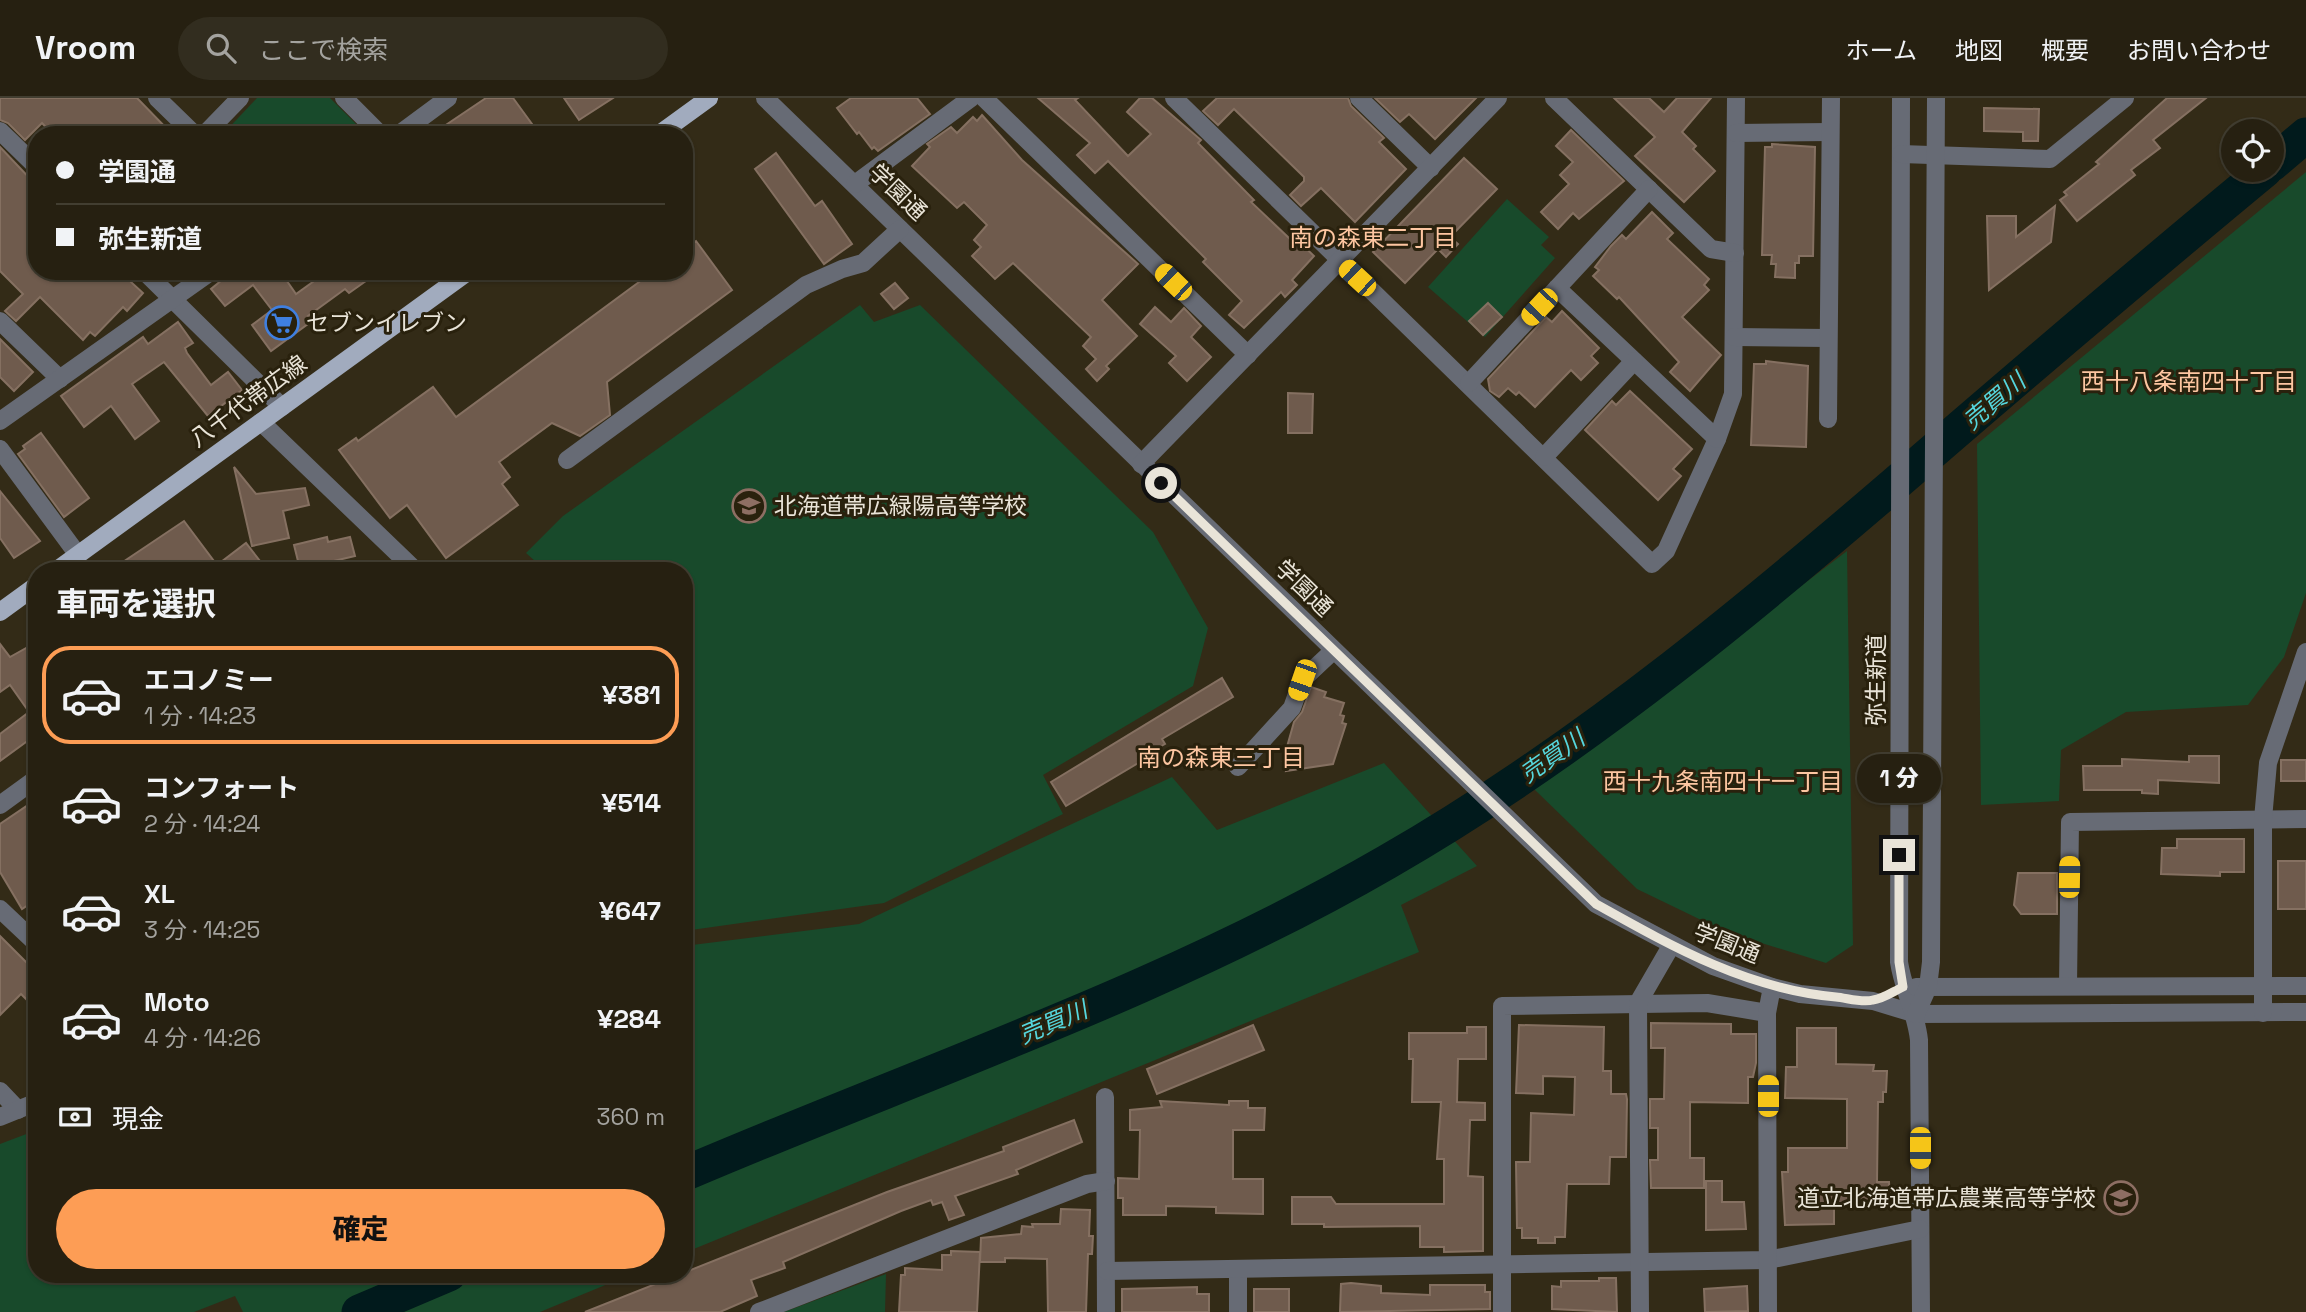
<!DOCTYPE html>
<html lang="ja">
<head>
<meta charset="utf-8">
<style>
  :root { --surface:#262011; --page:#322d1f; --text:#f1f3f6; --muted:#a4a39f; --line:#423e31; --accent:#fd9d55 }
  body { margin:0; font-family:"Space Grotesk","Noto Sans JP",sans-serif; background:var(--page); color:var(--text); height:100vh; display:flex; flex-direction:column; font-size:26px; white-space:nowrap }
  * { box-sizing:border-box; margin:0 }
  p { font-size:23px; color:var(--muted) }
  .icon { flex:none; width:38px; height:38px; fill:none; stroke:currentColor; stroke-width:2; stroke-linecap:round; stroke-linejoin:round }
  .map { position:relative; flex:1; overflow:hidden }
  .drawer { position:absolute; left:28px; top:464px; width:665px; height:721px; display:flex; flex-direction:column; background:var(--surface); border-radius:28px; box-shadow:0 2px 5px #0004,0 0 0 2px var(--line) }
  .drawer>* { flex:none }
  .top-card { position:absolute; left:28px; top:28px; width:665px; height:154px; border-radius:28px; box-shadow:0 2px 5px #0004,0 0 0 2px var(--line); display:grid; align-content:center; height:154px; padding:0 28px; background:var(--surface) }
  .controls { position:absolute; left:2221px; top:21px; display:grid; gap:14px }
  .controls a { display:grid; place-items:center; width:63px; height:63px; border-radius:50%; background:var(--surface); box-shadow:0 2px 5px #0004,0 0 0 2px var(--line); font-size:35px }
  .end { position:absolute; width:32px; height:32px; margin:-16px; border:9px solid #e9e4d8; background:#111; box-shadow:0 0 0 4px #111 }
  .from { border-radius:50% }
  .bubble { position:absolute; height:49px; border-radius:24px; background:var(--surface); box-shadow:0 2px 5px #0004,0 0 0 2px var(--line); font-size:23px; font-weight:800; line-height:49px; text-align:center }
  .car { position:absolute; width:21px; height:42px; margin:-21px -10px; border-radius:9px; box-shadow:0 0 5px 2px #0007; background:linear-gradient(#f5c518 24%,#345 0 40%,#f5c518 0 76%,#345 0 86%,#f5c518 0) }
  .top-card b { display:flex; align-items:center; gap:24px; height:66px; font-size:26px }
  .top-card b+b { border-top:2px solid var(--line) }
  .top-card i { width:18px; height:18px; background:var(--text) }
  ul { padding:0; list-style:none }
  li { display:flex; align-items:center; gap:21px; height:98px; margin:0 14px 10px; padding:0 14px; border:4px solid transparent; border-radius:28px }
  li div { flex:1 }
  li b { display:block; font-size:26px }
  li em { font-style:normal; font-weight:800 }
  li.selected { border-color:var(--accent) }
  li>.icon { width:63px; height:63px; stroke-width:1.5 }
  h2 { padding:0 28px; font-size:32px; line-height:84px }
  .pay { display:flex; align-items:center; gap:18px; height:77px; padding:0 28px; font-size:26px }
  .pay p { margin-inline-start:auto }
  .cta { display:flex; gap:14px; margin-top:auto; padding:14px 28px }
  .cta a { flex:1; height:80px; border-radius:42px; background:var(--accent); color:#111; font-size:28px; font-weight:800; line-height:80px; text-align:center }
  header { display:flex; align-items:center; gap:42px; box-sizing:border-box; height:98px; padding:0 35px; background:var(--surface); border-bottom:2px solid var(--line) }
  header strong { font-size:33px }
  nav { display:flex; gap:38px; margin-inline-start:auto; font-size:24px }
  .search { width:490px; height:63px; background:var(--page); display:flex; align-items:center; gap:18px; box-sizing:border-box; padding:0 24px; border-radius:38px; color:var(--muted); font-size:26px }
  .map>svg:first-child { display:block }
  .green { fill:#184a2b }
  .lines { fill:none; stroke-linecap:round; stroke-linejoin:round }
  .river { stroke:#011a1c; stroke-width:35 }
  .building { fill:#6f5b4d; stroke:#857061; stroke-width:2 }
  .minor { stroke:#676b75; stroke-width:18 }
  .major { stroke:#a1abbe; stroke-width:18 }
  .route { stroke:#e9e4d8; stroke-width:9 }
  .labels { text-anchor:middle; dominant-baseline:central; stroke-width:6; stroke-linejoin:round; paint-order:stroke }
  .street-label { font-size:23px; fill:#e9e4d8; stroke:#29210d }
  .poi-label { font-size:23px; fill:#e9e4d8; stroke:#29210d; text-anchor:start }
  .neighbourhood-label { font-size:24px; fill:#fdc6a1; stroke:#29210d }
  .water-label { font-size:24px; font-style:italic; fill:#55d6dd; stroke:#29210d }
</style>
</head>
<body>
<header>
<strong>Vroom</strong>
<div class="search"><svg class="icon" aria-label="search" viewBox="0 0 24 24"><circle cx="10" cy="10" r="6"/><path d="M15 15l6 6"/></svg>ここで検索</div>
<nav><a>ホーム</a><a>地図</a><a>概要</a><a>お問い合わせ</a></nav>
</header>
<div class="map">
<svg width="2306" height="1214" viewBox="0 0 2306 1214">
  <rect width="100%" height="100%" fill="#332b17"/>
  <g class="green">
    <polygon points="257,0 330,0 361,31 361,37 222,37"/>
    <polygon points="2306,74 2306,495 2284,559 2248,607 2126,614 2061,652 2059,703 1981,707 1977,346"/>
    <polygon points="1507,101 1549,139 1541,147 1555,160 1485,239 1428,189"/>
    <polygon points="860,207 874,224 920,207 1153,434 1208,530 1193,588 1043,677 1063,716 884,805 684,833 684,472 545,472 526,455 563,418"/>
    <polygon points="1847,453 1853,847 1826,865 1726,834 1637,791 1534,691"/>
    <polygon points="1384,665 1477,768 1401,807 1419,854 684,1155 684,848 859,826 1172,679 1217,732"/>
    <polygon points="37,1032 37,1176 632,1176 540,1214 243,1214 235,1198 194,1214 0,1214 0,1046"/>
    <polygon points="886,1176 885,1214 784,1214"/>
  </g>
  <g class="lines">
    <g class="river">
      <polyline points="2272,66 2306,37"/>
      <path d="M684 1076C918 976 1166 892 1387 764 1587 649 1765 499 1939 348 2047 255 2155 163 2265 72"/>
      <polyline points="359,1214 449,1176"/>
    </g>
  </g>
  <g class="building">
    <polygon points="0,0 137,0 173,37 53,37 42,25 25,42 8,25 0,22"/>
    <polygon points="486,0 513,0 540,37 431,37"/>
    <polygon points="564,0 613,0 579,22"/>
    <polygon points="851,0 917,0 930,16 878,53 874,49 872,51 859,34 857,36 837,10"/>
    <polygon points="1038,0 1078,0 1075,2 1128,58 1151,36 1127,14 1140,0 1152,0 1201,42 1198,45 1254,102 1251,104 1289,140 1292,137 1314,158 1292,182 1297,187 1285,199 1281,194 1244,230 1229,217 1242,203 1203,164 1206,161 1108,63 1095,75 1077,57 1090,45"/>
    <polygon points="1217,0 1348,0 1351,8 1384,40 1379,44 1406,71 1355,124 1321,90 1301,108 1290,97 1304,83 1304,79 1234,11 1218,27 1203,13"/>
    <polygon points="1375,0 1476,0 1435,41 1409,16 1400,24"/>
    <polygon points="1614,0 1649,0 1664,14 1677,0 1711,0 1682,34 1696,48 1693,51 1715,73 1684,104 1635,58 1655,39"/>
    <polygon points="2167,0 2206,0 2153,42 2160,50 2131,72 2135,77 2077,123 2060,102 2067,97 2064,94 2099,66 2096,64"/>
    <polygon points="1984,10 2039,11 2038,43 2023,43 2023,34 1984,33"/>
    <polygon points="982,17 1022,62 1138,166 1102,202 1137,238 1106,268 1109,271 1097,283 1086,271 1096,261 1083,248 1091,239 1013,165 995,181 972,158 981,149 974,142 987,127 964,104 957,110 912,68 930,49 927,46 951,29 957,35 973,19 977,23"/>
    <polygon points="1571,32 1624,83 1579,121 1573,115 1558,131 1541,114 1569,86 1560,77 1573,64 1556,48"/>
    <polygon points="1772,46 1815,49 1813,158 1799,158 1799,165 1795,165 1795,180 1775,179 1776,166 1771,166 1772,157 1762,157 1765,49 1772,49"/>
    <polygon points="0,49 37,88 37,173 119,173 143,195 127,213 123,209 95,238 90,234 83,242 40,199 16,223 5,213 23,196 0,173"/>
    <polygon points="776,55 815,108 822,103 852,146 824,166 755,71"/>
    <polygon points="1464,60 1497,91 1450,139 1458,146 1446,159 1438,151 1405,185 1373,154"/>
    <polygon points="2055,108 2051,144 1989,192 1987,118 2016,118 2016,139"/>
    <polygon points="1652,114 1673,135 1667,141 1709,181 1704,187 1709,192 1682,219 1721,257 1690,293 1670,274 1679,264 1619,199 1617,201 1593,178 1599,172 1595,169 1611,148 1622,137 1626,141"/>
    <polygon points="696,143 732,192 607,284 610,317 580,338 552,325 499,364 510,379 502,386 518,407 446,460 407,407 390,420 339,352 356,340 358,343 433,289 456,319 654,173 684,173 684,151"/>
    <polygon points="233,173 280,173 296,196 328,173 380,173 349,195 345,191 308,218 312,223 271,253 252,227 272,212 253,187 225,208 211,191"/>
    <polygon points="895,185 908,200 894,211 881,196"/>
    <polygon points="1488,205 1502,219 1483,237 1469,223"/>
    <polygon points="1155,209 1171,224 1184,210 1201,228 1191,239 1211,259 1187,283 1169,265 1176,258 1140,226"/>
    <polygon points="1562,213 1599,250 1591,258 1598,265 1581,282 1571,272 1535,309 1519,294 1516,297 1508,290 1499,299 1490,293 1488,281 1546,219 1552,224"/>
    <polygon points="178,224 193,245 185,250 187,255 211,287 228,274 242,292 208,318 164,264 132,286 159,323 135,341 111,308 84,329 61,298 143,239 148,246"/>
    <polygon points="0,241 33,274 14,293 0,279"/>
    <polygon points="1766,263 1808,268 1806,349 1751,347 1754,266 1766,266"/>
    <polygon points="1630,293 1692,351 1673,371 1681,378 1658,402 1585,332 1612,303 1616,307"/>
    <polygon points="1288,295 1313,296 1312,335 1288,335"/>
    <polygon points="41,335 89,400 64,419 18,356 25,351 23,348"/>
    <polygon points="234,369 256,396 305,390 309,407 283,413 289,440 252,448"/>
    <polygon points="0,393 40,443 14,460 0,440"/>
    <polygon points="184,423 217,467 246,445 267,472 111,472"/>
    <polygon points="327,439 328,444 350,439 355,458 300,471 294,447"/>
    <polygon points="37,544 37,636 0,663 0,636 29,614 10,587 0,594 0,546 10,559"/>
    <polygon points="1222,580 1233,599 1162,641 1165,646 1138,661 1140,664 1066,708 1051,684"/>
    <polygon points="1311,589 1326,594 1324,599 1344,605 1340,617 1344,618 1342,625 1346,626 1333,666 1286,673 1288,664 1283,663 1294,624 1302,614"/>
    <polygon points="2189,658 2219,658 2219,685 2158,682 2158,696 2142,695 2142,692 2084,692 2083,668 2122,668 2122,661 2189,664"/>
    <rect x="2281" y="662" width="25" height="21"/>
    <polygon points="37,701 37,801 22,811 0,774 0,726"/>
    <polygon points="2177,741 2244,741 2244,774 2220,774 2220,778 2161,776 2162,750 2177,750"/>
    <rect x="2278" y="763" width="28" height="48"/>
    <polygon points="2018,775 2057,775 2057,816 2021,816 2014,807"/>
    <polygon points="0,838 37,875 37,892 27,902 21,896 0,917"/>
    <polygon points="1651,925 1731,926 1731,936 1756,936 1756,965 1753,979 1748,979 1748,1005 1690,1004 1690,1060 1704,1060 1704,1090 1651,1090 1650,1062 1658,1062 1658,1030 1650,1030 1650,1001 1664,1001 1665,950 1651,950"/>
    <polygon points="1253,927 1264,952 1157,996 1147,971"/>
    <polygon points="1519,927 1604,929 1603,973 1611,973 1611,996 1626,996 1627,1001 1626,1059 1610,1059 1609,1086 1567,1086 1565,1139 1555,1139 1555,1145 1538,1145 1538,1140 1522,1140 1522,1130 1517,1130 1516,1064 1530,1064 1531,1015 1574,1017 1575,979 1543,978 1543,996 1516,995"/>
    <polygon points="1467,929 1486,929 1486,961 1458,961 1457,1004 1485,1005 1485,1022 1470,1022 1468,1078 1483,1079 1483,1153 1444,1154 1444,1149 1420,1149 1420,1128 1324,1129 1324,1126 1292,1126 1292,1099 1331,1099 1336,1106 1444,1106 1444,1061 1437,1061 1441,1004 1412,1004 1413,961 1409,961 1409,935 1467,935"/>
    <polygon points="1797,930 1836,930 1836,966 1874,967 1873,973 1887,973 1886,994 1883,994 1883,1004 1878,1004 1877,1084 1889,1084 1890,1102 1880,1102 1880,1106 1834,1108 1834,1126 1785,1127 1782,1074 1788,1074 1788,1050 1847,1050 1847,1001 1785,1000 1786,969 1797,969"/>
    <polygon points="1160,1003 1229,1007 1229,1003 1248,1003 1248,1010 1265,1010 1264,1032 1233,1032 1233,1081 1263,1081 1263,1116 1216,1115 1216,1109 1166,1108 1166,1117 1123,1117 1123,1100 1118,1100 1118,1080 1139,1081 1140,1032 1130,1032 1130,1012 1162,1009"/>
    <polygon points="1074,1022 1082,1044 1016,1072 1018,1076 955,1098 964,1117 949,1122 942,1104 933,1107 931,1102 901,1113 783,1164 785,1170 751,1182 757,1198 720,1214 585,1214 887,1094 1004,1053 1003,1049"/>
    <polygon points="1706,1083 1722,1083 1722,1104 1744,1104 1746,1131 1706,1132"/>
    <polygon points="1061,1111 1090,1112 1089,1138 1093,1138 1092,1156 1088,1156 1086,1214 1048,1214 1047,1161 1005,1160 1005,1164 980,1164 981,1140 1021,1136 1022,1128 1033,1129 1032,1126 1060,1126"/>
    <polygon points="951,1153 980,1154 977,1214 899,1214 901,1177 905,1177 905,1170 942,1172 942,1157 951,1157"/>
    <polygon points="1599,1180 1616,1180 1617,1214 1552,1211 1552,1188 1561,1189 1561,1183 1599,1183"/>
    <polygon points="1351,1185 1381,1188 1381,1195 1430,1197 1430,1187 1485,1187 1485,1194 1490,1194 1490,1211 1340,1214 1341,1186"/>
    <polygon points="1747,1188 1748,1213 1705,1214 1704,1191"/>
    <polygon points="1197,1189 1197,1196 1209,1196 1209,1214 1122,1214 1122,1191"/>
    <rect x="1254" y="1191" width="35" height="23"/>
  </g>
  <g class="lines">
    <g class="minor">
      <polyline points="157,0 195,37"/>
      <polyline points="344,0 381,37"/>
      <polyline points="765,0 1596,806 1713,868 1772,889 1800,896 1873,903 1916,916 2306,914"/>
      <polyline points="984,0 1248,257"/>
      <polyline points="1174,0 1652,466 1666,453 1717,341 1733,296 1736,0"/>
      <polyline points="1359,0 1431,70"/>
      <polyline points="1554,0 1711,151 1735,155"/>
      <path d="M1901 0 1899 864C1903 891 1916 914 1919 942L1921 1214"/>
      <polyline points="0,33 37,69"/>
      <polyline points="1736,35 1830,34"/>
      <polyline points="204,37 240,0"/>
      <polyline points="398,37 448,0"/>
      <polyline points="1901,56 2050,61 2125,0"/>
      <polyline points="855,86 971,0"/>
      <polyline points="144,173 282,309"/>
      <polyline points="1557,190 1717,341"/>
      <polyline points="0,223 60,281"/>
      <polyline points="1734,239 1828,240"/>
      <polyline points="1469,285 1649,91"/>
      <polyline points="1828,321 1831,0"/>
      <polyline points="0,323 212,173"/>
      <polyline points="261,324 415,472"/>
      <polyline points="0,351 78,457"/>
      <polyline points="1544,359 1634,263"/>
      <polyline points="567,362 806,187 842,171 863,165 900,131"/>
      <polyline points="1141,366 1498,0"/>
      <polyline points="1238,669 1292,610 1302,582 1333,553"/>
      <polyline points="0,707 37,680"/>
      <polyline points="0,811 37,846"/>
      <polyline points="2068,888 2070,724 2306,721"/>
      <polyline points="1916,889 2306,888"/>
      <polyline points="2263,915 2263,721 2268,665 2306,554"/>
      <polyline points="1916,916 1928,889 1931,864 1936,0"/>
      <polyline points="0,993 18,1012"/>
      <polyline points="1105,999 1106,1214"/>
      <polyline points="0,1019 37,1004"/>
      <polyline points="1238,1171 1238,1214"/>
      <polyline points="1107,1173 1768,1162 1920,1131"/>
      <polyline points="759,1214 1087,1086 1106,1083"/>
      <polyline points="1502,1214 1502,908 1707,905 1767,915"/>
      <polyline points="1640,1214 1638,905 1671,848"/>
      <polyline points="1768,1214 1767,915 1772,889"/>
    </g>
    <g class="major">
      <polyline points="658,37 709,0"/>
      <polyline points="57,472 469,173"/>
      <polyline points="0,514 37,487"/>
    </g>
  </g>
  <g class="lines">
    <path class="route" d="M1161 385 1596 806C1673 849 1747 891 1836 899 1847 900 1862 905 1873 902 1883 901 1894 893 1903 889L1899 864V757"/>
  </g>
  <defs>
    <symbol id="supermarket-ring" viewBox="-11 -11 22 22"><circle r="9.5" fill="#29210d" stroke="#3f7fe0" stroke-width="1.5"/><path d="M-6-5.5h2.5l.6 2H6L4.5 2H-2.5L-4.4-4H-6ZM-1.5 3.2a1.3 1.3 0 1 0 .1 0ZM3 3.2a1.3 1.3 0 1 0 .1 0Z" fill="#3f7fe0"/></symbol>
    <symbol id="school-ring" viewBox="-11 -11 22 22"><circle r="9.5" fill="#29210d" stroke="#8d6e63" stroke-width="1.5"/><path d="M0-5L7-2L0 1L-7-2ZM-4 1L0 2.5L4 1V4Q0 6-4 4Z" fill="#8d6e63"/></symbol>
  </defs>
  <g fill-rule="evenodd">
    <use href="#supermarket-ring" x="263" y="206" width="38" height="38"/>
    <use href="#school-ring" x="730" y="389" width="38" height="38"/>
    <use href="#school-ring" x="2102" y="1081" width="38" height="38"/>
  </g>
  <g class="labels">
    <g class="street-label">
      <text transform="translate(898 94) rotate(44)">学園通</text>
      <text transform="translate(248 303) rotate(-36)">八千代帯広線</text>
      <text transform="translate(1304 490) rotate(44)">学園通</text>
      <text transform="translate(1876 582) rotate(-90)">弥生新道</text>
      <text transform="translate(1727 845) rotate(22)">学園通</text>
    </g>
    <g class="poi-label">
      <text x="306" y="225">セブンイレブン</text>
      <text x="774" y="408">北海道帯広緑陽高等学校</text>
      <text x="2096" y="1100" text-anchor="end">道立北海道帯広農業高等学校</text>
    </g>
    <g class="neighbourhood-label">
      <text x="1373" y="139">南の森東二丁目</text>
      <text x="2189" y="283">西十八条南四十丁目</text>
      <text x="1221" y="659">南の森東三丁目</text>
      <text x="1723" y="683">西十九条南四十一丁目</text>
    </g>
    <g class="water-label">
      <text transform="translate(1994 303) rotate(-40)">売買川</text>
      <text transform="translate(1552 658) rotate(-35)">売買川</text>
      <text transform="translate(1053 924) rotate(-23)">売買川</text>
    </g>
  </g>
</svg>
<div class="controls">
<a><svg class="icon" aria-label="locate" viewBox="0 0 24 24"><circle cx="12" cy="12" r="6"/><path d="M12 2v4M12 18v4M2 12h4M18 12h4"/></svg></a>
</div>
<i class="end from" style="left:1161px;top:385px"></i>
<i class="end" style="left:1899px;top:757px"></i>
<div class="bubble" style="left:1857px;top:656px;width:84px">1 分</div>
<i class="car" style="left:1357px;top:180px;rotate:313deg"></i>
<i class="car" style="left:1173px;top:184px;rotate:314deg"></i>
<i class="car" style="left:1539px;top:209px;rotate:223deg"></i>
<i class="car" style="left:1302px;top:582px;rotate:199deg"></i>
<i class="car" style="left:2069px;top:779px;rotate:1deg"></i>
<i class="car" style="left:1768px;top:998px;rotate:0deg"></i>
<i class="car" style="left:1920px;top:1050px;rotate:180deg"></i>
<div class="top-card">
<b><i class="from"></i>学園通</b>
<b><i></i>弥生新道</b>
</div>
<section class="drawer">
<h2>車両を選択</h2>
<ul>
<li class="selected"><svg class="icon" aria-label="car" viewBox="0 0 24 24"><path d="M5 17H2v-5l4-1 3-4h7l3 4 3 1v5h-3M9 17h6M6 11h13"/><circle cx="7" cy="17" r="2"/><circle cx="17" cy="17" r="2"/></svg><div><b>エコノミー</b><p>1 分 · 14:23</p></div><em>¥381</em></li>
<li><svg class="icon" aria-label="car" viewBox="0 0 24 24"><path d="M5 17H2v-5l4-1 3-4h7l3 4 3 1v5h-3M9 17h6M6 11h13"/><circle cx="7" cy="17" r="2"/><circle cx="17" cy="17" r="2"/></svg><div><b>コンフォート</b><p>2 分 · 14:24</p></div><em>¥514</em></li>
<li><svg class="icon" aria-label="car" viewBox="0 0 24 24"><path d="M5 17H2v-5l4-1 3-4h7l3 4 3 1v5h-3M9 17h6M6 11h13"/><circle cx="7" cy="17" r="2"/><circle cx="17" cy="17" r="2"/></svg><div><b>XL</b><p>3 分 · 14:25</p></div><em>¥647</em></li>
<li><svg class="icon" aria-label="car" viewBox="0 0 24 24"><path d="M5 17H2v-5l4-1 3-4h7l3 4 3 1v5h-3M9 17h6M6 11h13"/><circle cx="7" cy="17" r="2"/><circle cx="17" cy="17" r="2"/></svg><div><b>Moto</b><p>4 分 · 14:26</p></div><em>¥284</em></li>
</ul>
<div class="pay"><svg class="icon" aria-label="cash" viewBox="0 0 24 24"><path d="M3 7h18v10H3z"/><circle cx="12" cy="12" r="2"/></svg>現金<p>360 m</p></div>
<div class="cta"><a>確定</a></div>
</section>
</div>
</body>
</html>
